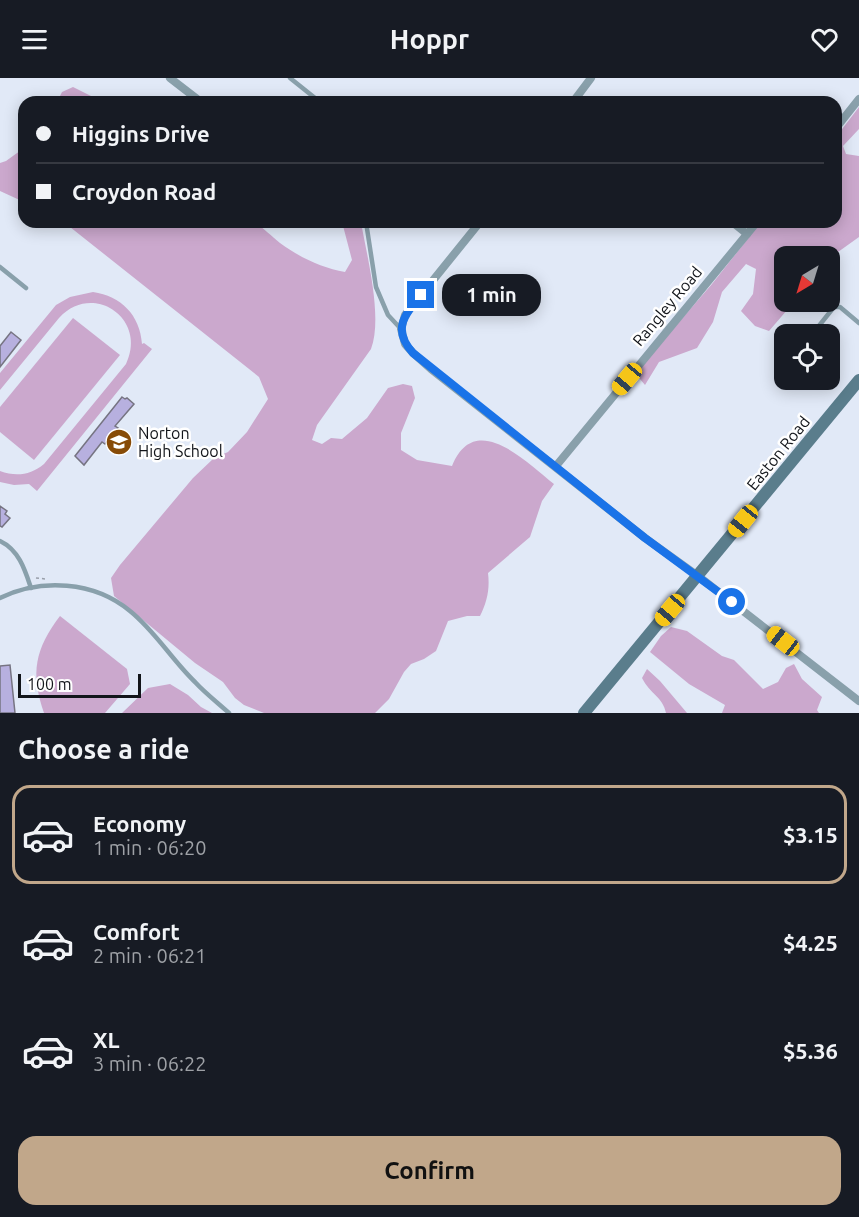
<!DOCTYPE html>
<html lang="en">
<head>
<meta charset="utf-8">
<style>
  :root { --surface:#171b24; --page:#20242c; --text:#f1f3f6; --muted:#9ea1a6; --line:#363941; --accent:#c1a78a }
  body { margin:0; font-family:Ubuntu,sans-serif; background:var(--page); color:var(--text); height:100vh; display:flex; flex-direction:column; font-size:22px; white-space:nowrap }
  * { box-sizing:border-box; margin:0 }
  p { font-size:20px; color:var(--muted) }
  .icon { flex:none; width:33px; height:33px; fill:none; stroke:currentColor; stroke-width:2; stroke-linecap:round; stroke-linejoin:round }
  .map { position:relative; height:635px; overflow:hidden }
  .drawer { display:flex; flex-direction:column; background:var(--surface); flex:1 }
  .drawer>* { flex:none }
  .top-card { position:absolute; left:18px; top:18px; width:824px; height:132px; border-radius:18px; box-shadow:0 3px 15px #0003; display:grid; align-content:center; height:132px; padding:0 18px; background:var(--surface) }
  .needle { width:39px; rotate:218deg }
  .tools { position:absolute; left:774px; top:168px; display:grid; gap:12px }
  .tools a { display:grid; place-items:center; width:66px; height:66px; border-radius:12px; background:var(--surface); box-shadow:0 3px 15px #0003; font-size:30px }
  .scale { position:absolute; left:18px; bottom:15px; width:123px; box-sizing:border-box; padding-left:6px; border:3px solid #12151a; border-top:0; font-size:16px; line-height:21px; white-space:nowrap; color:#12151a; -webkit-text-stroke:4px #fff; paint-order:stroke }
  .end { position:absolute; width:27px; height:27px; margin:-14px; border:8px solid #1a73e8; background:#fff; box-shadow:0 0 0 3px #fff }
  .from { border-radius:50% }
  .bubble { position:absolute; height:42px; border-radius:18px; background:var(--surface); box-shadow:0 3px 15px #0003; font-size:20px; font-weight:700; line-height:42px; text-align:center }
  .car { position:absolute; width:18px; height:36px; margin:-18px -9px; border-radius:8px; box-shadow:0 0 4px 2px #0007; background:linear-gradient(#f5c518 24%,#345 0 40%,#f5c518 0 76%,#345 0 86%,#f5c518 0) }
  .top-card b { display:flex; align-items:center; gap:21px; height:57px; font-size:22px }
  .top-card b+b { border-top:2px solid var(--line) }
  .top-card i { width:15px; height:15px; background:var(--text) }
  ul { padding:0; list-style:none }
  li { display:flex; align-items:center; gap:18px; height:99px; margin:0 12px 9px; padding:0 6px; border:3px solid transparent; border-radius:18px }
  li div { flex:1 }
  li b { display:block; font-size:22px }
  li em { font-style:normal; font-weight:700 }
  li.active { border-color:var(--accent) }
  li>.icon { width:54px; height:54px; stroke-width:1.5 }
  h2 { padding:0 18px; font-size:27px; line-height:72px }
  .cta { display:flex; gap:12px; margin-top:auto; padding:12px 18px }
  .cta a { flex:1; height:69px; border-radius:18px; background:var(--accent); color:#111; font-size:24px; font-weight:700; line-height:69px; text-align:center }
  header { display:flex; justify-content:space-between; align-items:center; height:78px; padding:0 18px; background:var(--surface); font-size:27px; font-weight:700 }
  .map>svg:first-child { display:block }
  .green { fill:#cba8cd }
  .building { fill:#b7b0df; stroke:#767482; stroke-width:1.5 }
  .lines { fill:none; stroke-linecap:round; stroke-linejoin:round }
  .path { stroke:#999faa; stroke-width:1.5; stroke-dasharray:3 3; stroke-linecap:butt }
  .lane { stroke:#89a0ab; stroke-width:4.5 }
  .street { stroke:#89a0ab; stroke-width:8 }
  .secondary { stroke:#5a7d8c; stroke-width:12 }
  .route { stroke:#1a73e8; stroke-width:8 }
  .labels { text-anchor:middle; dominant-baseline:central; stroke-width:5; stroke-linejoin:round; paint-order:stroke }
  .street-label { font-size:16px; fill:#12151a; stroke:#fff }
  .poi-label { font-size:16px; fill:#12151a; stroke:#fff; text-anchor:start }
</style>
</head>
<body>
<header><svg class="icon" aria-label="menu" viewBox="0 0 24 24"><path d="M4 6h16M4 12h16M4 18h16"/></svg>Hoppr<svg class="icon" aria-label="heart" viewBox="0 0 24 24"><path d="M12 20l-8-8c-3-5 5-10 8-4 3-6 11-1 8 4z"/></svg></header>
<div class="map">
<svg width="859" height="635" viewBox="0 0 859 635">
  <rect width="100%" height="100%" fill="#e1e9f7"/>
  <g class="green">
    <polygon points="73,9 91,18 96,24 57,24 62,14"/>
    <polygon points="859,29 859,51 843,68 846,76 859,78 859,159 838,174 824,178 784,178 784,224 794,224 769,253 755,248 741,233 753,216 756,191 746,186 722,214 713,244 697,270 659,284 645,307 635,295 712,206 761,144 836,144 836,59"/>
    <polygon points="24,70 24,124 0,113 0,85 6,83"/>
    <path d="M62 144H254C264 150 271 158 280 165 299 179 322 190 345 194L352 182 342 144H361C367 179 383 239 371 271L317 347 312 362 322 366 331 360 342 361 367 340 388 310 403 306 412 308 415 320 401 355V372L417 382 452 388C475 331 526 384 554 406L542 423 530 459 488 495C490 511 487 524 480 538H467L448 543 436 573 424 581 411 586 404 594 389 621 375 635H264L244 627 235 620 223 604 195 585 114 518 111 500 120 487 193 400 214 380 228 374 247 354 268 321 259 299 70 149Z"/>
    <path d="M93 214C121 218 140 237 142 266L144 265 152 271 37 413 29 406 14 407 0 404V393C16 399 31 397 44 386L126 286C148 241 93 203 59 240L0 312V295L56 227 70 219Z"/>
    <polygon points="73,240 120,277 34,382 0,354 0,329"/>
    <path d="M60 538 127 591 130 606 105 635H44C30 595 35 571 60 538Z"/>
    <polygon points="671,549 687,553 722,578 734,582 763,611 778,604 786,590 794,586 802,601 822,619 817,632 819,635 722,635 725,627 689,606 650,574 661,558"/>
    <path d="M647 591 660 603 687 635H666C663 619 650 616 642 600Z"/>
    <polygon points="170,606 188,617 201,629 212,635 122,635 148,610"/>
  </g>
  <g class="building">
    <polygon points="11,254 21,262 0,289 0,268"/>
    <polygon points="122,319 125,321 127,320 134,326 115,348 118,350 105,366 102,364 84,387 75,378"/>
    <polygon points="0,428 7,433 5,436 10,440 2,449 0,448"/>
    <polygon points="10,587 15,635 0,635 0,588"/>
  </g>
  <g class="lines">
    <polyline class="path" points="36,500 46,501"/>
    <g class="lane">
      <polyline points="290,0 320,24"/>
      <polyline points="366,144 376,209 388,237 401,251"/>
      <polyline points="0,189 26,210"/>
      <polyline points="814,254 834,229 840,229 859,245"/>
      <path d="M0 463C19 472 25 492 31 510"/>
      <path d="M0 520C41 500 94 503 130 533 155 553 172 582 195 604 205 615 218 625 229 635"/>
    </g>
    <g class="street">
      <polyline points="170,0 201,24"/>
      <polyline points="573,24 591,0"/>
      <polyline points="836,50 859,21"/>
      <polyline points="480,144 405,237 401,251 405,266 413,275 431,291 645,460 698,498 859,623"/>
      <polyline points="732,144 747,156"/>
      <polyline points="556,388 757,144"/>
    </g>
    <polyline class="secondary" points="584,635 859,302"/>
  </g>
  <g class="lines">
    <path class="route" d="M421 217C404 237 392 252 413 275L645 460 732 524"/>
  </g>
  <defs>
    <symbol id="school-disc" viewBox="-11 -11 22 22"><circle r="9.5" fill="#874b07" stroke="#fff"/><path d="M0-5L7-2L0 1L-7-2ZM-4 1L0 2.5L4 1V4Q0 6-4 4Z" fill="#fff"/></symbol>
  </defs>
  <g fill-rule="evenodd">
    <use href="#school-disc" x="104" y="349" width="30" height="30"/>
  </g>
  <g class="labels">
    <g class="street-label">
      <text transform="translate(667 228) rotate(-50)">Rangley Road</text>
      <text transform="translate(778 375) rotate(-51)">Easton Road</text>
    </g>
    <g class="poi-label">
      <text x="138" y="355">Norton<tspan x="138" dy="18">High School</tspan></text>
    </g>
  </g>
</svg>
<div class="tools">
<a><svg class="needle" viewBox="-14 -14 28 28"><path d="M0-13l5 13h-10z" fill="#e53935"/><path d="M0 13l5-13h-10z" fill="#9ea1a6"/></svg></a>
<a><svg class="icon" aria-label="locate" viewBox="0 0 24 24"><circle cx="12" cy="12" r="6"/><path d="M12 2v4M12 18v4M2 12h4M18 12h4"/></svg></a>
</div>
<div class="scale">100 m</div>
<i class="end from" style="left:732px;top:524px"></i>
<i class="end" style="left:421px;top:217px"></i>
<div class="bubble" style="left:442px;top:196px;width:99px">1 min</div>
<i class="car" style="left:627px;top:301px;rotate:220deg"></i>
<i class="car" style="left:743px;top:443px;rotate:219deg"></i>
<i class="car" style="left:670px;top:532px;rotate:220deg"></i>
<i class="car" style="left:783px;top:563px;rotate:308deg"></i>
<div class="top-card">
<b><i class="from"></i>Higgins Drive</b>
<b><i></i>Croydon Road</b>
</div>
</div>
<section class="drawer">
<h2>Choose a ride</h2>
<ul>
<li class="active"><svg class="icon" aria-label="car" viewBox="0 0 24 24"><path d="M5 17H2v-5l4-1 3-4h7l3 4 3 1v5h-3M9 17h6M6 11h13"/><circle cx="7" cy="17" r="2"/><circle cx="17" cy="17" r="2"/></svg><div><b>Economy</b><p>1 min · 06:20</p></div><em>$3.15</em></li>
<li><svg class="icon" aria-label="car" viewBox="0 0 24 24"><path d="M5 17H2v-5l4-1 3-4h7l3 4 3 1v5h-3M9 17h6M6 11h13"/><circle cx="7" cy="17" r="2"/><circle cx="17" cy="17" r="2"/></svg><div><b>Comfort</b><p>2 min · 06:21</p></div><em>$4.25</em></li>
<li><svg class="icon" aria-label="car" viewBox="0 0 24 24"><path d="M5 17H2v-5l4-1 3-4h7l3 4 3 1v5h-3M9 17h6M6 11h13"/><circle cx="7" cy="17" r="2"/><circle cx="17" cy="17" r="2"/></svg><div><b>XL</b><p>3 min · 06:22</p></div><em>$5.36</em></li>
</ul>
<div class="cta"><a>Confirm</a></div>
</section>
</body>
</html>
